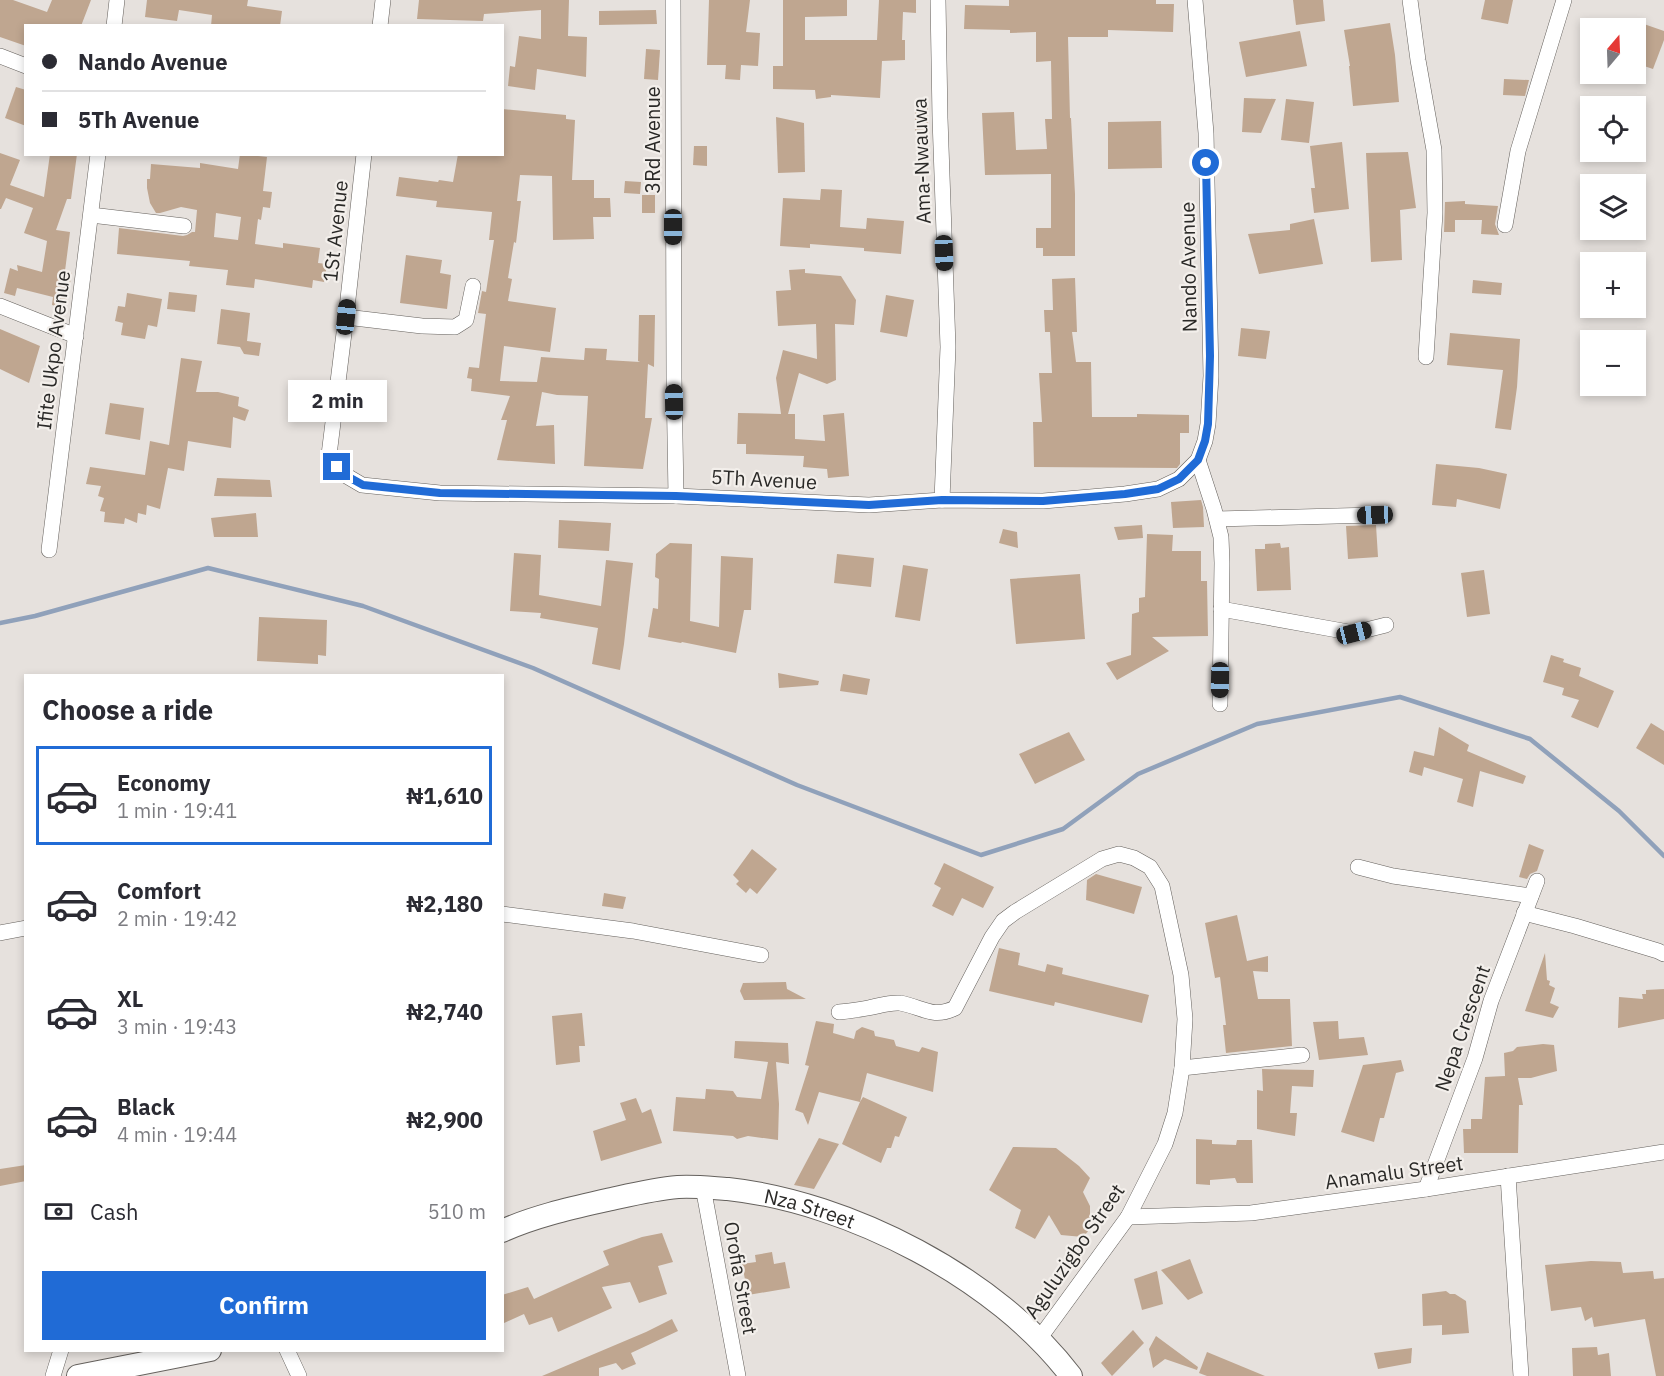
<!DOCTYPE html>
<html lang="en">
<head>
<meta charset="utf-8">
<style>
  :root { --surface:#fff; --page:#f7f7f7; --text:#2b2b33; --muted:#7c7c81; --line:#e1e1e2; --accent:#206bd6 }
  body { margin:0; font-family:"IBM Plex Sans",sans-serif; background:var(--page); color:var(--text); height:100vh; display:flex; flex-direction:column; font-size:22px; white-space:nowrap }
  * { box-sizing:border-box; margin:0 }
  p { font-size:20px; color:var(--muted) }
  .icon { flex:none; width:33px; height:33px; fill:none; stroke:currentColor; stroke-width:2; stroke-linecap:round; stroke-linejoin:round }
  .map { position:relative; flex:1; overflow:hidden }
  .sheet { position:absolute; left:24px; top:674px; width:480px; height:678px; display:flex; flex-direction:column; background:var(--surface); border-radius:0px; box-shadow:0 3px 9px #0003 }
  .sheet>* { flex:none }
  .guide { position:absolute; left:24px; top:24px; width:480px; height:132px; border-radius:0px; box-shadow:0 3px 9px #0003; display:grid; align-content:center; height:132px; padding:0 18px; background:var(--surface) }
  .needle { width:39px; rotate:19deg }
  .buttons { position:absolute; left:1580px; top:18px; display:grid; gap:12px }
  .buttons a { display:grid; place-items:center; width:66px; height:66px; border-radius:0px; background:var(--surface); box-shadow:0 3px 9px #0003; font-size:30px }
  .end { position:absolute; width:27px; height:27px; margin:-14px; border:8px solid #206bd6; background:#fff; box-shadow:0 0 0 3px #fff }
  .from { border-radius:50% }
  .bubble { position:absolute; height:42px; border-radius:0px; background:var(--surface); box-shadow:0 3px 9px #0003; font-size:20px; font-weight:800; line-height:42px; text-align:center }
  .car { position:absolute; width:18px; height:36px; margin:-18px -9px; border-radius:8px; box-shadow:0 0 4px 2px #0007; background:linear-gradient(#222 24%,#8ab4d8 0 40%,#222 0 76%,#8ab4d8 0 86%,#222 0) }
  .guide b { display:flex; align-items:center; gap:21px; height:57px; font-size:22px }
  .guide b+b { border-top:2px solid var(--line) }
  .guide i { width:15px; height:15px; background:var(--text) }
  ul { padding:0; list-style:none }
  li { display:flex; align-items:center; gap:18px; height:99px; margin:0 12px 9px; padding:0 6px; border:3px solid transparent; border-radius:0px }
  li div { flex:1 }
  li b { display:block; font-size:22px }
  li em { font-style:normal; font-weight:800 }
  li.current { border-color:var(--accent) }
  li>.icon { width:54px; height:54px; stroke-width:1.5 }
  h2 { padding:0 18px; font-size:27px; line-height:72px }
  .pay { display:flex; align-items:center; gap:15px; height:66px; padding:0 18px; font-size:22px }
  .pay p { margin-inline-start:auto }
  .primary-button { display:flex; gap:12px; margin-top:auto; padding:12px 18px }
  .primary-button a { flex:1; height:69px; border-radius:0px; background:var(--accent); color:#fff; font-size:24px; font-weight:800; line-height:69px; text-align:center }
  .map>svg:first-child { display:block }
  .lines { fill:none; stroke-linecap:round; stroke-linejoin:round }
  .stream { stroke:#90a1ba; stroke-width:4.5 }
  .building { fill:#bfa690; fill-rule:evenodd }
  .street-casing { stroke:#65615d; stroke-width:16 }
  .secondary-casing { stroke:#65615d; stroke-width:24 }
  .street { stroke:#fff; stroke-width:15 }
  .secondary { stroke:#fff; stroke-width:22 }
  .route { stroke:#206bd6; stroke-width:8 }
  .labels { text-anchor:middle; dominant-baseline:central; stroke-width:4.5; stroke-linejoin:round; paint-order:stroke }
  .street-label { font-size:20px; fill:#2a2927; stroke:#f3efeb }
</style>
</head>
<body>
<div class="map">
<svg width="1664" height="1376" viewBox="0 0 1664 1376">
  <rect width="100%" height="100%" fill="#e6e1dd"/>
  <g class="lines">
    <polyline class="stream" points="0,623 35,616 208,568 363,606 533,668 797,785 981,855 1063,829 1138,774 1257,724 1400,697 1530,739 1619,811 1664,856"/>
  </g>
  <g class="building">
    <polygon points="0,0 13,0 47,12 52,0 91,0 81,26 26,26 26,46 0,37"/>
    <polygon points="147,0 248,0 247,6 282,11 280,26 211,26 212,15 179,10 177,21 145,17"/>
    <polygon points="419,0 569,0 568,36 587,37 586,77 537,69 535,90 508,86 510,66 515,67 519,36 541,39 541,10 484,14 483,21 417,19"/>
    <polygon points="709,0 750,0 746,32 760,33 758,66 741,65 740,80 725,79 726,65 707,65"/>
    <polygon points="783,0 847,0 847,16 805,17 805,40 877,40 879,0 916,0 916,13 903,12 902,40 905,40 905,60 882,61 880,98 831,95 831,97 816,99 815,90 773,89 773,66 783,66"/>
    <polygon points="1009,0 1156,0 1156,4 1174,4 1173,32 1108,30 1108,37 1068,37 1070,118 1071,118 1075,194 1075,256 1043,256 1043,248 1036,248 1036,228 1051,228 1051,174 985,175 982,113 1014,112 1016,150 1047,149 1045,119 1052,119 1051,61 1036,62 1036,32 1010,33 1010,30 964,29 965,5 1009,6"/>
    <polygon points="1293,0 1323,0 1325,21 1296,25"/>
    <polygon points="1485,0 1513,0 1508,24 1481,19"/>
    <polygon points="656,10 657,24 599,25 599,11"/>
    <polygon points="1390,23 1395,55 1399,102 1353,106 1349,66 1350,66 1344,30"/>
    <polygon points="1641,23 1664,31 1664,40 1653,69 1635,63 1635,38"/>
    <polygon points="1300,31 1307,66 1246,77 1239,42"/>
    <polygon points="646,49 660,50 658,80 644,79"/>
    <polygon points="1504,79 1529,80 1525,96 1503,95"/>
    <polygon points="16,87 26,90 26,126 5,118"/>
    <polygon points="1244,98 1276,99 1261,133 1242,132"/>
    <polygon points="1286,99 1314,102 1309,143 1281,140"/>
    <rect x="915" y="106" width="13" height="25"/>
    <polygon points="502,109 566,115 566,119 575,120 572,180 594,180 594,198 610,198 611,217 593,217 594,239 553,240 552,176 520,175 517,201 521,201 516,243 514,242 508,278 512,279 508,301 556,308 550,352 504,346 500,381 537,382 541,357 584,360 585,348 607,349 606,360 640,362 638,361 639,315 655,315 654,367 648,364 645,418 652,418 643,469 584,466 588,396 557,395 542,392 536,426 554,425 555,464 497,460 507,420 501,420 510,396 471,391 472,379 467,378 469,367 479,368 486,314 478,313 482,291 486,292 494,240 489,240 492,212 436,207 437,201 396,196 399,177 438,182 439,180 453,182 458,154 472,156 473,154 502,154"/>
    <polygon points="776,117 804,123 805,172 778,173"/>
    <polygon points="1161,121 1162,168 1108,169 1108,122"/>
    <polygon points="1342,142 1349,209 1314,213 1311,188 1315,188 1310,146"/>
    <polygon points="694,146 707,146 707,166 693,165"/>
    <polygon points="1408,152 1416,208 1400,210 1402,260 1371,262 1366,153"/>
    <polygon points="0,153 20,160 10,185 44,197 50,154 77,154 71,199 67,199 56,230 70,232 65,271 72,273 65,308 52,305 53,297 17,288 15,296 4,293 10,268 18,271 17,265 42,272 47,241 24,233 33,208 6,198 1,209 0,209"/>
    <path d="M240 154 267 157 263 191 272 192 270 208 263 207 261 220 258 219 255 244 283 248V243L320 248 318 263 327 264 324 282 313 280 312 288 255 279 254 288 226 285 228 270 189 266 190 261 117 254 119 228 183 236 187 235 192 232H195L197 210 181 207 160 213H156L150 203 147 188V179H150L151 164 200 168V163L238 169ZM216 213 241 217 238 240 214 237Z"/>
    <polygon points="625,181 641,182 640,194 624,193"/>
    <polygon points="821,189 842,190 840,227 866,229 867,218 904,221 901,254 864,251 864,248 810,244 810,248 780,246 783,198 820,200"/>
    <rect x="642" y="195" width="13" height="18"/>
    <polygon points="1465,201 1465,204 1498,206 1495,224 1499,235 1481,234 1482,220 1455,220 1455,232 1444,232 1445,202"/>
    <polygon points="1314,219 1323,264 1259,274 1248,234 1290,230 1290,224"/>
    <polygon points="406,255 442,260 440,273 451,275 447,309 400,303"/>
    <polygon points="805,269 805,273 841,276 856,300 854,325 835,324 836,380 827,384 799,373 788,414 795,414 795,439 825,441 823,415 844,413 849,476 828,478 827,469 803,467 804,456 746,454 746,444 737,444 738,413 781,414 776,378 783,350 817,359 816,324 778,326 776,291 791,290 789,270"/>
    <polygon points="1075,278 1077,332 1072,332 1076,362 1091,362 1092,417 1137,417 1137,414 1189,415 1189,433 1180,433 1180,464 1177,468 1034,467 1033,422 1042,422 1039,373 1052,373 1050,332 1045,332 1044,310 1053,310 1052,279"/>
    <polygon points="1473,280 1502,283 1501,295 1472,293"/>
    <polygon points="169,292 197,295 195,312 167,309"/>
    <polygon points="127,293 162,299 157,327 148,325 145,339 121,335 123,323 115,321 118,306 125,307"/>
    <polygon points="886,295 914,300 907,337 880,332"/>
    <polygon points="221,309 250,313 247,341 261,343 259,356 244,354 240,347 217,344"/>
    <polygon points="1241,328 1270,331 1266,359 1238,356"/>
    <polygon points="0,329 40,346 29,383 0,369"/>
    <polygon points="1450,333 1520,339 1517,387 1511,430 1495,428 1503,370 1447,365"/>
    <polygon points="181,358 202,361 196,392 218,392 239,397 238,406 249,410 245,421 233,417 231,448 188,441 184,471 168,468 160,509 147,505 146,515 138,513 137,523 125,518 124,524 104,522 105,512 100,511 104,498 98,496 101,486 86,484 90,467 145,475 150,441 169,445"/>
    <polygon points="110,403 144,408 140,440 105,434"/>
    <polygon points="1436,464 1479,468 1507,474 1500,509 1457,499 1456,507 1432,505"/>
    <polygon points="217,478 270,480 272,497 214,496"/>
    <polygon points="1201,500 1203,507 1204,527 1173,528 1171,502"/>
    <polygon points="256,513 258,537 214,537 211,518"/>
    <polygon points="559,520 611,523 609,551 558,548"/>
    <polygon points="1142,525 1143,538 1118,540 1114,527"/>
    <polygon points="1376,525 1378,557 1348,559 1346,526"/>
    <polygon points="1003,529 1017,532 1018,548 999,543"/>
    <polygon points="1147,534 1173,535 1172,551 1201,551 1201,581 1207,581 1208,636 1152,637 1169,651 1117,680 1106,663 1131,655 1132,614 1139,612 1139,598 1145,597"/>
    <polygon points="670,543 692,544 690,621 719,627 721,556 753,558 751,610 744,610 736,653 682,642 681,643 648,637 653,608 658,609 659,579 655,577 656,554"/>
    <polygon points="1280,543 1281,548 1289,547 1291,590 1257,591 1255,549 1265,549 1265,544"/>
    <polygon points="514,553 541,555 539,595 601,606 606,560 633,563 624,644 620,670 592,664 598,628 540,618 541,613 510,611"/>
    <polygon points="837,554 874,558 871,587 834,583"/>
    <polygon points="903,565 928,569 920,621 895,617"/>
    <polygon points="1484,570 1490,614 1467,617 1461,573"/>
    <polygon points="1080,574 1085,639 1016,644 1010,579"/>
    <polygon points="259,617 327,620 326,656 318,655 318,664 257,661"/>
    <polygon points="1551,655 1564,659 1563,662 1581,668 1579,676 1614,691 1598,728 1571,717 1579,700 1562,695 1564,688 1543,682"/>
    <polygon points="778,673 819,681 818,685 779,688"/>
    <polygon points="843,674 870,679 867,695 840,691"/>
    <polygon points="1651,723 1664,731 1664,765 1636,748"/>
    <polygon points="1439,727 1469,745 1467,751 1526,776 1523,784 1480,771 1473,807 1457,802 1463,779 1424,767 1422,776 1409,772 1414,751 1434,756"/>
    <polygon points="1069,732 1085,760 1035,784 1019,754"/>
    <polygon points="1529,844 1544,850 1537,871 1530,874 1527,879 1519,877"/>
    <polygon points="752,849 777,869 757,894 750,888 746,893 736,884 739,881 733,875"/>
    <polygon points="944,863 994,887 983,908 962,898 953,916 932,906 941,888 934,884"/>
    <polygon points="1096,874 1142,887 1134,914 1086,900 1087,880"/>
    <polygon points="604,893 626,897 623,909 602,906"/>
    <polygon points="1237,915 1247,961 1268,956 1268,972 1253,971 1258,999 1290,999 1292,1046 1226,1053 1223,1025 1226,1025 1220,977 1215,978 1205,923"/>
    <polygon points="999,948 1020,953 1018,965 1045,972 1047,964 1063,968 1062,974 1149,995 1142,1023 1055,1002 1054,1006 989,991"/>
    <polygon points="1545,953 1547,980 1550,981 1549,985 1555,988 1550,1003 1559,1007 1553,1018 1525,1011"/>
    <polygon points="786,982 787,989 806,999 744,1000 740,991 743,983"/>
    <polygon points="1664,989 1664,1019 1618,1028 1619,997 1643,999 1642,994 1646,994 1646,990"/>
    <polygon points="582,1013 585,1046 579,1046 580,1062 556,1065 552,1016"/>
    <polygon points="816,1021 834,1024 833,1033 854,1039 856,1031 862,1027 874,1031 875,1036 894,1040 896,1046 919,1052 922,1047 938,1052 933,1092 867,1073 860,1102 863,1097 907,1117 899,1137 895,1136 891,1148 887,1148 881,1163 842,1144 860,1102 819,1092 808,1125 803,1113 795,1110 809,1066 805,1065"/>
    <polygon points="1338,1021 1339,1039 1364,1037 1368,1055 1319,1060 1313,1022"/>
    <polygon points="735,1041 788,1043 789,1064 776,1062 779,1104 778,1140 748,1136 737,1139 733,1136 673,1131 676,1097 705,1099 706,1089 733,1091 737,1097 761,1099 768,1062 734,1058"/>
    <polygon points="1543,1044 1554,1045 1557,1071 1531,1078 1518,1078 1523,1105 1519,1105 1518,1153 1464,1153 1463,1129 1471,1129 1471,1119 1482,1119 1485,1077 1505,1076 1504,1053 1513,1051 1517,1047"/>
    <polygon points="1401,1060 1404,1071 1396,1073 1384,1118 1380,1118 1374,1142 1341,1132 1363,1065"/>
    <polygon points="1262,1069 1314,1070 1313,1087 1292,1086 1290,1113 1297,1113 1295,1136 1257,1129 1257,1090 1263,1091"/>
    <polygon points="636,1098 642,1113 651,1109 662,1143 601,1161 593,1131 626,1120 620,1103"/>
    <polygon points="819,1138 839,1144 814,1189 794,1185"/>
    <polygon points="1196,1139 1212,1140 1212,1144 1236,1145 1237,1140 1252,1140 1253,1183 1237,1183 1235,1178 1210,1180 1210,1185 1196,1184"/>
    <polygon points="1013,1147 1056,1148 1079,1166 1090,1178 1083,1192 1090,1206 1090,1229 1083,1237 1061,1235 1049,1215 1035,1239 1015,1228 1021,1210 989,1190"/>
    <polygon points="26,1165 26,1181 0,1186 0,1169"/>
    <polygon points="662,1233 673,1262 658,1266 667,1294 639,1303 630,1282 602,1287 612,1308 558,1332 552,1317 529,1325 524,1314 502,1324 502,1295 528,1287 534,1299 609,1265 603,1251 642,1237"/>
    <polygon points="772,1252 774,1264 785,1262 790,1288 748,1295 742,1264 756,1262 755,1255"/>
    <polygon points="1190,1259 1203,1293 1188,1300 1161,1270"/>
    <polygon points="1591,1261 1621,1262 1623,1273 1653,1271 1654,1279 1664,1278 1664,1376 1656,1376 1645,1319 1594,1327 1592,1317 1585,1321 1581,1307 1551,1311 1545,1265"/>
    <polygon points="1157,1271 1163,1304 1142,1310 1134,1279"/>
    <polygon points="1446,1291 1450,1294 1455,1294 1466,1301 1469,1333 1442,1335 1442,1325 1423,1326 1422,1294"/>
    <polygon points="672,1319 678,1331 631,1353 636,1364 622,1370 616,1363 599,1368 599,1376 542,1376 646,1332"/>
    <polygon points="1133,1330 1144,1343 1112,1376 1101,1363"/>
    <polygon points="1156,1336 1198,1367 1197,1370 1165,1359 1153,1368 1149,1349"/>
    <polygon points="1597,1347 1598,1355 1609,1353 1611,1376 1573,1376 1572,1348"/>
    <polygon points="1412,1348 1411,1363 1378,1369 1374,1353"/>
    <polygon points="1207,1352 1265,1376 1207,1376 1199,1373"/>
  </g>
  <g class="lines">
    <defs>
      <g id="street">
        <polyline points="673,0 674,378 676,496"/>
        <polyline points="938,0 940,118 948,347 942,500"/>
        <polyline points="1410,0 1418,60 1434,150 1435,213 1426,357"/>
        <polyline points="114,26 117,0"/>
        <polyline points="380,26 383,0"/>
        <polyline points="0,56 26,66"/>
        <polyline points="364,154 346,317 329,455 345,475 362,485 440,493 676,496 869,505 942,500 1043,501 1125,494 1158,489 1179,479 1198,460 1205,441 1208,424 1211,376 1206,133 1195,0"/>
        <polyline points="91,215 184,226"/>
        <polyline points="1505,225 1518,151 1564,0"/>
        <polyline points="0,306 76,336"/>
        <polyline points="346,317 422,326 455,327 466,320 473,286"/>
        <polyline points="1198,460 1214,509 1221,537 1222,563 1220,704"/>
        <polyline points="1217,519 1375,515"/>
        <polyline points="49,550 98,154"/>
        <polyline points="1221,609 1354,633 1386,625"/>
        <polyline points="1358,867 1393,876 1531,896"/>
        <polyline points="1524,913 1575,926 1658,951 1664,954"/>
        <polyline points="502,914 633,931 761,955"/>
        <polyline points="0,933 26,928"/>
        <path d="M839 1012C849 1011 858 1010 868 1008 879 1006 889 1002 900 1003 922 1007 933 1019 955 1008L992 937 1003 921 1015 912 1102 859 1119 854 1134 858 1150 867 1162 886 1181 975 1185 1019 1182 1068 1175 1113 1165 1144 1128 1217 1039 1339"/>
        <polyline points="1182,1068 1302,1055"/>
        <polyline points="1508,1176 1521,1376"/>
        <polyline points="703,1187 738,1376"/>
        <polyline points="1426,1189 1475,1058 1491,1001 1537,881"/>
        <polyline points="1128,1217 1251,1213 1426,1189 1664,1152"/>
        <polyline points="287,1350 299,1376"/>
        <polyline points="53,1376 61,1350"/>
      </g>
      <g id="secondary">
        <path id="s1" d="M502 1231C535 1216 572 1208 607 1200 630 1195 654 1189 678 1187 695 1186 712 1188 728 1189 849 1202 997 1278 1071 1376"/>
        <polyline points="78,1376 210,1350"/>
      </g>
    </defs>
    <use href="#street" class="street-casing"/>
    <use href="#secondary" class="secondary-casing"/>
    <use href="#street" class="street"/>
    <use href="#secondary" class="secondary"/>
  </g>
  <g class="lines">
    <polyline class="route" points="337,467 345,475 363,485 440,493 676,496 869,505 942,500 1043,501 1125,494 1158,489 1179,479 1198,460 1205,441 1208,424 1210,356 1206,163"/>
  </g>
  <g class="labels">
    <g class="street-label">
      <text transform="translate(652 140) rotate(-90)">3Rd Avenue</text>
      <text transform="translate(921 161) rotate(-92)">Ama-Nwauwa</text>
      <text transform="translate(335 231) rotate(-84)">1St Avenue</text>
      <text transform="translate(1188 267) rotate(-91)">Nando Avenue</text>
      <text transform="translate(53 350) rotate(-83)">Ifite Ukpo Avenue</text>
      <text transform="translate(764 479) rotate(3)">5Th Avenue</text>
      <text transform="translate(1462 1028) rotate(-71)">Nepa Crescent</text>
      <text transform="translate(1394 1172) rotate(-8)">Anamalu Street</text>
      <text stroke="none"><textPath href="#s1" startOffset="316">Nza Street</textPath></text>
      <text transform="translate(1074 1251) rotate(-55)">Aguluzigbo Street</text>
      <text transform="translate(741 1278) rotate(80)">Orofia Street</text>
    </g>
  </g>
</svg>
<div class="buttons">
<a><svg class="needle" viewBox="-14 -14 28 28"><path d="M0-13l5 13h-10z" fill="#e53935"/><path d="M0 13l5-13h-10z" fill="#7c7c81"/></svg></a>
<a><svg class="icon" aria-label="locate" viewBox="0 0 24 24"><circle cx="12" cy="12" r="6"/><path d="M12 2v4M12 18v4M2 12h4M18 12h4"/></svg></a>
<a><svg class="icon" aria-label="layers" viewBox="0 0 24 24"><path d="M12 4l9 5-9 5-9-5zM3 14l9 5 9-5"/></svg></a>
<a>+</a>
<a>−</a>
</div>
<i class="end from" style="left:1206px;top:163px"></i>
<i class="end" style="left:337px;top:467px"></i>
<div class="bubble" style="left:288px;top:380px;width:99px">2 min</div>
<i class="car" style="left:673px;top:227px;rotate:180deg"></i>
<i class="car" style="left:944px;top:253px;rotate:178deg"></i>
<i class="car" style="left:346px;top:317px;rotate:6deg"></i>
<i class="car" style="left:674px;top:402px;rotate:359deg"></i>
<i class="car" style="left:1375px;top:515px;rotate:268deg"></i>
<i class="car" style="left:1354px;top:633px;rotate:76deg"></i>
<i class="car" style="left:1220px;top:680px;rotate:181deg"></i>
<div class="guide">
<b><i class="from"></i>Nando Avenue</b>
<b><i></i>5Th Avenue</b>
</div>
<section class="sheet">
<h2>Choose a ride</h2>
<ul>
<li class="current"><svg class="icon" aria-label="car" viewBox="0 0 24 24"><path d="M5 17H2v-5l4-1 3-4h7l3 4 3 1v5h-3M9 17h6M6 11h13"/><circle cx="7" cy="17" r="2"/><circle cx="17" cy="17" r="2"/></svg><div><b>Economy</b><p>1 min · 19:41</p></div><em>₦1,610</em></li>
<li><svg class="icon" aria-label="car" viewBox="0 0 24 24"><path d="M5 17H2v-5l4-1 3-4h7l3 4 3 1v5h-3M9 17h6M6 11h13"/><circle cx="7" cy="17" r="2"/><circle cx="17" cy="17" r="2"/></svg><div><b>Comfort</b><p>2 min · 19:42</p></div><em>₦2,180</em></li>
<li><svg class="icon" aria-label="car" viewBox="0 0 24 24"><path d="M5 17H2v-5l4-1 3-4h7l3 4 3 1v5h-3M9 17h6M6 11h13"/><circle cx="7" cy="17" r="2"/><circle cx="17" cy="17" r="2"/></svg><div><b>XL</b><p>3 min · 19:43</p></div><em>₦2,740</em></li>
<li><svg class="icon" aria-label="car" viewBox="0 0 24 24"><path d="M5 17H2v-5l4-1 3-4h7l3 4 3 1v5h-3M9 17h6M6 11h13"/><circle cx="7" cy="17" r="2"/><circle cx="17" cy="17" r="2"/></svg><div><b>Black</b><p>4 min · 19:44</p></div><em>₦2,900</em></li>
</ul>
<div class="pay"><svg class="icon" aria-label="cash" viewBox="0 0 24 24"><path d="M3 7h18v10H3z"/><circle cx="12" cy="12" r="2"/></svg>Cash<p>510 m</p></div>
<div class="primary-button"><a>Confirm</a></div>
</section>
</div>
</body>
</html>
